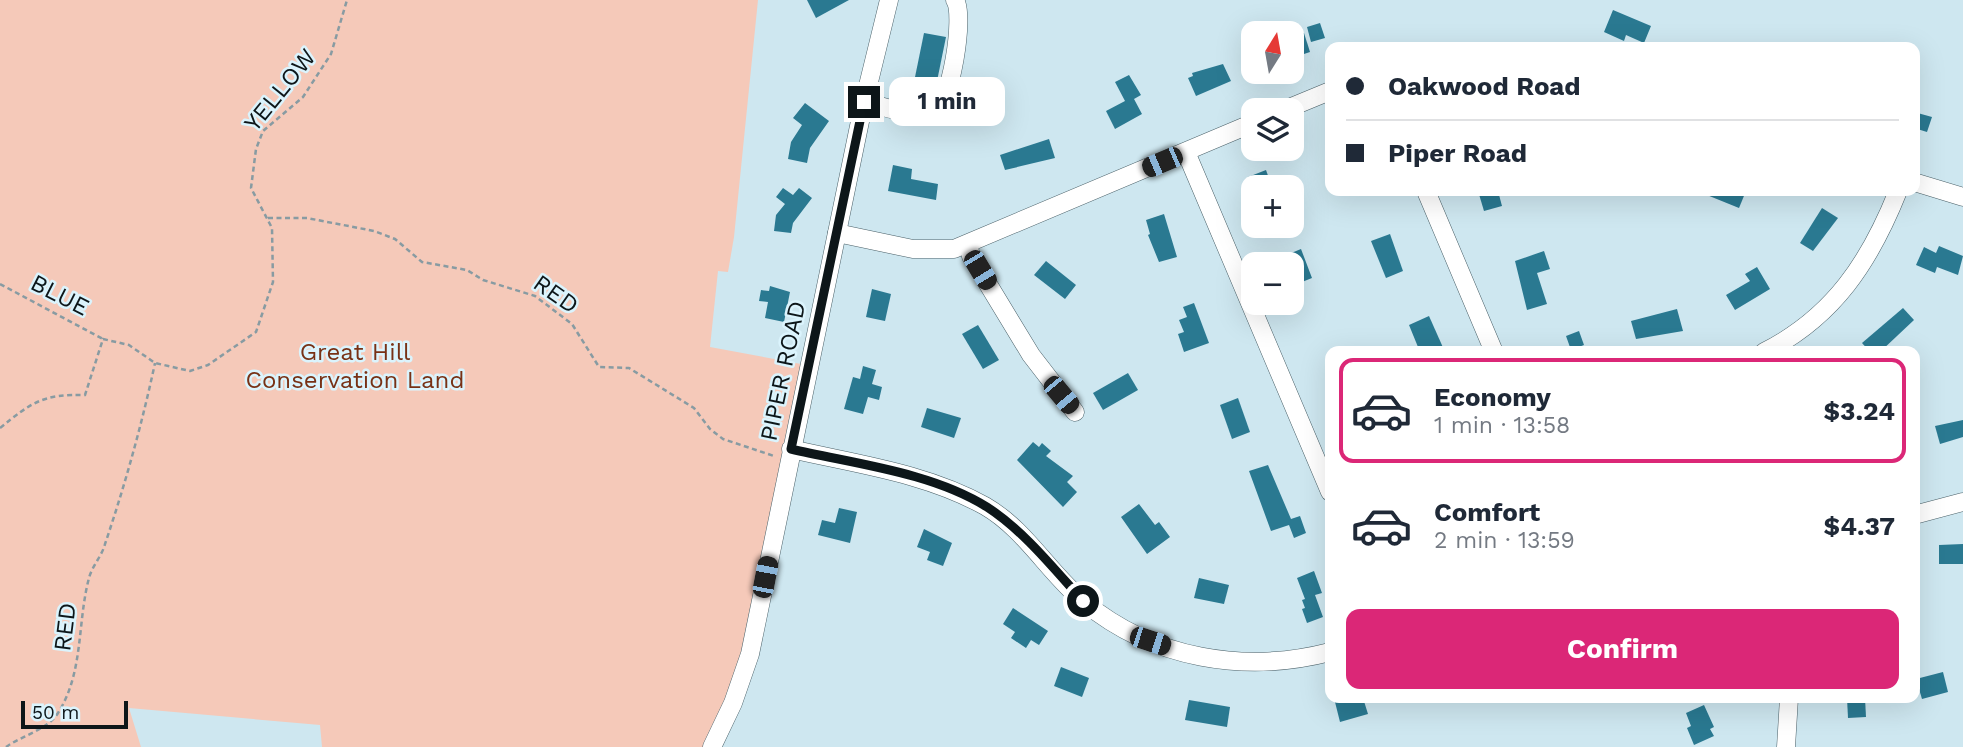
<!DOCTYPE html>
<html lang="en">
<head>
<meta charset="utf-8">
<style>
  :root { --surface:#fff; --page:#f2f2f3; --text:#1f2937; --muted:#747a83; --line:#e0e1e3; --accent:#db2777 }
  body { margin:0; font-family:"Work Sans",sans-serif; background:var(--page); color:var(--text); height:100vh; display:flex; flex-direction:column; font-size:26px; white-space:nowrap }
  * { box-sizing:border-box; margin:0 }
  p { font-size:23px; color:var(--muted) }
  .icon { flex:none; width:38px; height:38px; fill:none; stroke:currentColor; stroke-width:2; stroke-linecap:round; stroke-linejoin:round }
  .map { position:relative; flex:1; overflow:hidden }
  .sheet { position:absolute; left:1325px; top:346px; width:595px; height:357px; display:flex; flex-direction:column; background:var(--surface); border-radius:14px; box-shadow:0 7px 28px #0002 }
  .sheet>* { flex:none }
  .guide { position:absolute; left:1325px; top:42px; width:595px; height:154px; border-radius:14px; box-shadow:0 7px 28px #0002; display:grid; align-content:center; height:154px; padding:0 21px; background:var(--surface) }
  .needle { width:46px; rotate:11deg }
  .fabs { position:absolute; left:1241px; top:21px; display:grid; gap:14px }
  .fabs a { display:grid; place-items:center; width:63px; height:63px; border-radius:14px; background:var(--surface); box-shadow:0 7px 28px #0002; font-size:35px }
  .scale { position:absolute; left:21px; bottom:18px; width:107px; box-sizing:border-box; padding-left:7px; border:4px solid #0d1619; border-top:0; font-size:19px; line-height:24px; white-space:nowrap; color:#0d1619; -webkit-text-stroke:5px #dbf4fd; paint-order:stroke }
  .end { position:absolute; width:32px; height:32px; margin:-16px; border:9px solid #0d1619; background:#fff; box-shadow:0 0 0 4px #fff }
  .from { border-radius:50% }
  .bubble { position:absolute; height:49px; border-radius:14px; background:var(--surface); box-shadow:0 7px 28px #0002; font-size:23px; font-weight:700; line-height:49px; text-align:center }
  .car { position:absolute; width:21px; height:42px; margin:-21px -10px; border-radius:9px; box-shadow:0 0 5px 2px #0007; background:linear-gradient(#222 24%,#8ab4d8 0 40%,#222 0 76%,#8ab4d8 0 86%,#222 0) }
  .guide b { display:flex; align-items:center; gap:24px; height:66px; font-size:26px }
  .guide b+b { border-top:2px solid var(--line) }
  .guide i { width:18px; height:18px; background:var(--text) }
  ul { padding:12px 0 0; list-style:none }
  li { display:flex; align-items:center; gap:21px; height:105px; margin:0 14px 10px; padding:0 7px; border:4px solid transparent; border-radius:14px }
  li div { flex:1 }
  li b { display:block; font-size:26px }
  li em { font-style:normal; font-weight:700 }
  li.on { border-color:var(--accent) }
  li>.icon { width:63px; height:63px; stroke-width:1.5 }
  .action { display:flex; gap:14px; margin-top:auto; padding:14px 21px }
  .action a { flex:1; height:80px; border-radius:14px; background:var(--accent); color:#fff; font-size:28px; font-weight:700; line-height:80px; text-align:center }
  .map>svg:first-child { display:block }
  .green { fill:#f5c9b9 }
  .building { fill:#2a7991 }
  .lines { fill:none; stroke-linecap:round; stroke-linejoin:round }
  .minor-casing { stroke:#4a6068; stroke-width:19 }
  .path { stroke:#889ba2; stroke-width:2.5; stroke-dasharray:5 3.5; stroke-linecap:butt }
  .minor { stroke:#fff; stroke-width:18 }
  .route { stroke:#0d1619; stroke-width:9 }
  .labels { text-anchor:middle; dominant-baseline:central; stroke-width:5; stroke-linejoin:round; paint-order:stroke }
  .street-label { font-size:24px; fill:#0d1619; stroke:#dbf4fd }
  .park-label { font-size:24px; fill:#783115; stroke:#dbf4fd }
</style>
</head>
<body>
<div class="map">
<svg width="1963" height="747" viewBox="0 0 1963 747">
  <rect width="100%" height="100%" fill="#cee7f0"/>
  <polygon class="green" points="0,0 758,0 734,237 728,272 718,271 710,347 801,364 738,668 715,729 704,747 322,747 320,725 129,708 141,747 0,747"/>
  <g class="building">
    <polygon points="807,0 849,0 816,18"/>
    <polygon points="1613,10 1651,26 1644,43 1626,35 1624,41 1604,32"/>
    <polygon points="1320,23 1325,38 1311,42 1307,27"/>
    <polygon points="924,33 946,37 936,86 914,82"/>
    <polygon points="1304,33 1310,52 1292,58 1292,37"/>
    <polygon points="1223,64 1231,81 1196,96 1188,78 1193,76 1192,73"/>
    <polygon points="1129,75 1141,95 1134,99 1142,114 1115,129 1106,111 1125,101 1115,82"/>
    <polygon points="805,103 829,121 810,148 807,163 788,159 791,142 802,125 793,118"/>
    <polygon points="1914,112 1932,117 1927,132 1914,128"/>
    <polygon points="1049,139 1055,158 1005,170 1000,155"/>
    <polygon points="893,165 912,169 911,179 938,184 936,200 888,191"/>
    <polygon points="1266,170 1272,187 1252,187 1248,177"/>
    <polygon points="783,188 793,195 799,188 812,198 793,223 791,233 774,231 776,215 785,204 776,197"/>
    <polygon points="1478,191 1498,191 1502,206 1484,211"/>
    <polygon points="1697,191 1746,191 1739,208"/>
    <polygon points="1822,208 1838,218 1813,251 1800,243"/>
    <polygon points="1164,214 1177,257 1159,262 1148,235 1150,234 1146,220"/>
    <polygon points="1390,234 1403,271 1386,278 1371,241"/>
    <polygon points="1939,246 1963,256 1958,275 1937,267 1935,273 1916,265 1924,247 1936,253"/>
    <polygon points="1301,249 1312,278 1292,286 1292,264 1288,264 1284,256"/>
    <polygon points="1544,251 1550,269 1537,273 1547,304 1527,310 1515,261"/>
    <polygon points="1046,261 1076,285 1065,299 1034,275"/>
    <polygon points="1757,267 1770,289 1735,310 1726,295 1750,281 1745,274"/>
    <polygon points="770,286 790,292 784,322 765,318 768,302 759,301 761,290 769,291"/>
    <polygon points="872,289 891,294 885,321 866,317"/>
    <polygon points="1194,303 1209,343 1184,352 1178,334 1184,332 1179,320 1187,317 1183,307"/>
    <polygon points="1903,308 1914,320 1880,352 1870,352 1862,343"/>
    <polygon points="1677,309 1683,331 1636,339 1631,321"/>
    <polygon points="1429,316 1445,352 1421,352 1418,347 1409,325"/>
    <polygon points="978,325 999,360 983,369 962,334"/>
    <polygon points="1579,331 1584,345 1571,350 1566,336"/>
    <polygon points="863,366 876,370 872,384 882,387 879,400 868,397 863,414 844,409 853,377 860,379"/>
    <polygon points="1128,373 1138,390 1103,410 1093,393"/>
    <polygon points="1238,398 1250,432 1232,439 1220,405"/>
    <polygon points="927,408 961,418 954,438 921,427"/>
    <polygon points="1963,420 1963,437 1940,444 1935,426"/>
    <polygon points="1033,442 1039,447 1042,443 1051,451 1046,456 1073,476 1067,482 1077,492 1063,507 1017,460"/>
    <polygon points="1268,465 1291,519 1300,516 1306,533 1294,538 1289,525 1271,531 1249,471"/>
    <polygon points="1139,504 1155,525 1159,522 1170,537 1147,554 1121,517"/>
    <polygon points="839,508 857,512 850,543 818,535 822,520 835,523"/>
    <polygon points="924,529 952,543 943,566 927,560 930,552 917,547"/>
    <polygon points="1963,544 1963,564 1939,564 1939,545"/>
    <polygon points="1314,571 1322,593 1315,595 1323,617 1307,623 1302,609 1305,608 1302,600 1305,599 1297,578"/>
    <polygon points="1199,578 1229,585 1224,604 1194,598"/>
    <polygon points="1013,608 1048,631 1039,645 1031,640 1026,648 1011,638 1015,632 1003,624"/>
    <polygon points="1061,667 1089,678 1082,697 1054,686"/>
    <polygon points="1943,672 1948,692 1922,699 1916,679"/>
    <polygon points="1348,698 1363,698 1368,714 1340,722 1335,702"/>
    <polygon points="1847,698 1865,698 1866,717 1848,718"/>
    <polygon points="1189,700 1230,707 1227,727 1185,720"/>
    <polygon points="1704,705 1714,727 1710,729 1714,736 1694,745 1687,728 1691,726 1686,713"/>
  </g>
  <g class="lines">
    <defs>
      <g id="minor">
        <path d="M864 102C883 106 915 119 934 111 951 105 965 15 955 0"/>
        <polyline points="1284,110 1330,91"/>
        <polyline points="1186,152 1330,492"/>
        <polyline points="1914,182 1963,197"/>
        <polyline points="1426,191 1494,352"/>
        <polyline points="837,233 913,249 954,249 1253,123"/>
        <polyline points="968,244 971,256 1031,355 1075,412"/>
        <path d="M1764 352C1834 317 1870 261 1898 191"/>
        <path d="M791 449C856 464 926 473 985 506 1025 529 1049 573 1084 602 1153 659 1245 674 1330 652"/>
        <polyline points="1914,515 1963,502"/>
        <polyline points="712,747 733,703 750,654 864,102 889,0"/>
        <polyline points="1786,747 1789,698"/>
      </g>
    </defs>
    <use href="#minor" class="minor-casing"/>
    <g class="path">
      <polyline points="268,218 307,218 374,231 395,239 422,262 467,270 483,280 535,296 572,324 599,367 629,368 694,408 710,429 723,439 774,456"/>
      <polyline points="0,284 103,339"/>
      <path d="M0 428C32 402 43 394 85 395L103 339 129 345 155 363 190 371 208 365 256 332 273 282 272 228 251 188 256 149 263 131 303 97 331 54 347 0"/>
      <path d="M6 747C23 735 47 730 58 713 84 672 77 623 89 578 92 566 102 556 105 544 125 485 142 424 155 363"/>
    </g>
    <use href="#minor" class="minor"/>
  </g>
  <g class="lines">
    <path class="route" d="M864 102 791 449C855 464 931 472 987 507 1024 531 1054 569 1083 601"/>
  </g>
  <g class="labels">
    <g class="street-label">
      <text transform="translate(280 90) rotate(-51)">YELLOW</text>
      <text transform="translate(556 294) rotate(35)">RED</text>
      <text transform="translate(60 295) rotate(27)">BLUE</text>
      <text transform="translate(783 371) rotate(-78)">PIPER ROAD</text>
      <text transform="translate(65 627) rotate(-83)">RED</text>
    </g>
    <g class="park-label">
      <text x="355" y="352">Great Hill<tspan x="355" dy="28">Conservation Land</tspan></text>
    </g>
  </g>
</svg>
<div class="fabs">
<a><svg class="needle" viewBox="-14 -14 28 28"><path d="M0-13l5 13h-10z" fill="#e53935"/><path d="M0 13l5-13h-10z" fill="#747a83"/></svg></a>
<a><svg class="icon" aria-label="layers" viewBox="0 0 24 24"><path d="M12 4l9 5-9 5-9-5zM3 14l9 5 9-5"/></svg></a>
<a>+</a>
<a>−</a>
</div>
<div class="scale">50 m</div>
<i class="end from" style="left:1083px;top:601px"></i>
<i class="end" style="left:864px;top:102px"></i>
<div class="bubble" style="left:889px;top:77px;width:116px">1 min</div>
<i class="car" style="left:1162px;top:162px;rotate:247deg"></i>
<i class="car" style="left:980px;top:270px;rotate:149deg"></i>
<i class="car" style="left:1061px;top:395px;rotate:140deg"></i>
<i class="car" style="left:765px;top:577px;rotate:11deg"></i>
<i class="car" style="left:1150px;top:641px;rotate:108deg"></i>
<div class="guide">
<b><i class="from"></i>Oakwood Road</b>
<b><i></i>Piper Road</b>
</div>
<section class="sheet">
<ul>
<li class="on"><svg class="icon" aria-label="car" viewBox="0 0 24 24"><path d="M5 17H2v-5l4-1 3-4h7l3 4 3 1v5h-3M9 17h6M6 11h13"/><circle cx="7" cy="17" r="2"/><circle cx="17" cy="17" r="2"/></svg><div><b>Economy</b><p>1 min · 13:58</p></div><em>$3.24</em></li>
<li><svg class="icon" aria-label="car" viewBox="0 0 24 24"><path d="M5 17H2v-5l4-1 3-4h7l3 4 3 1v5h-3M9 17h6M6 11h13"/><circle cx="7" cy="17" r="2"/><circle cx="17" cy="17" r="2"/></svg><div><b>Comfort</b><p>2 min · 13:59</p></div><em>$4.37</em></li>
</ul>
<div class="action"><a>Confirm</a></div>
</section>
</div>
</body>
</html>
